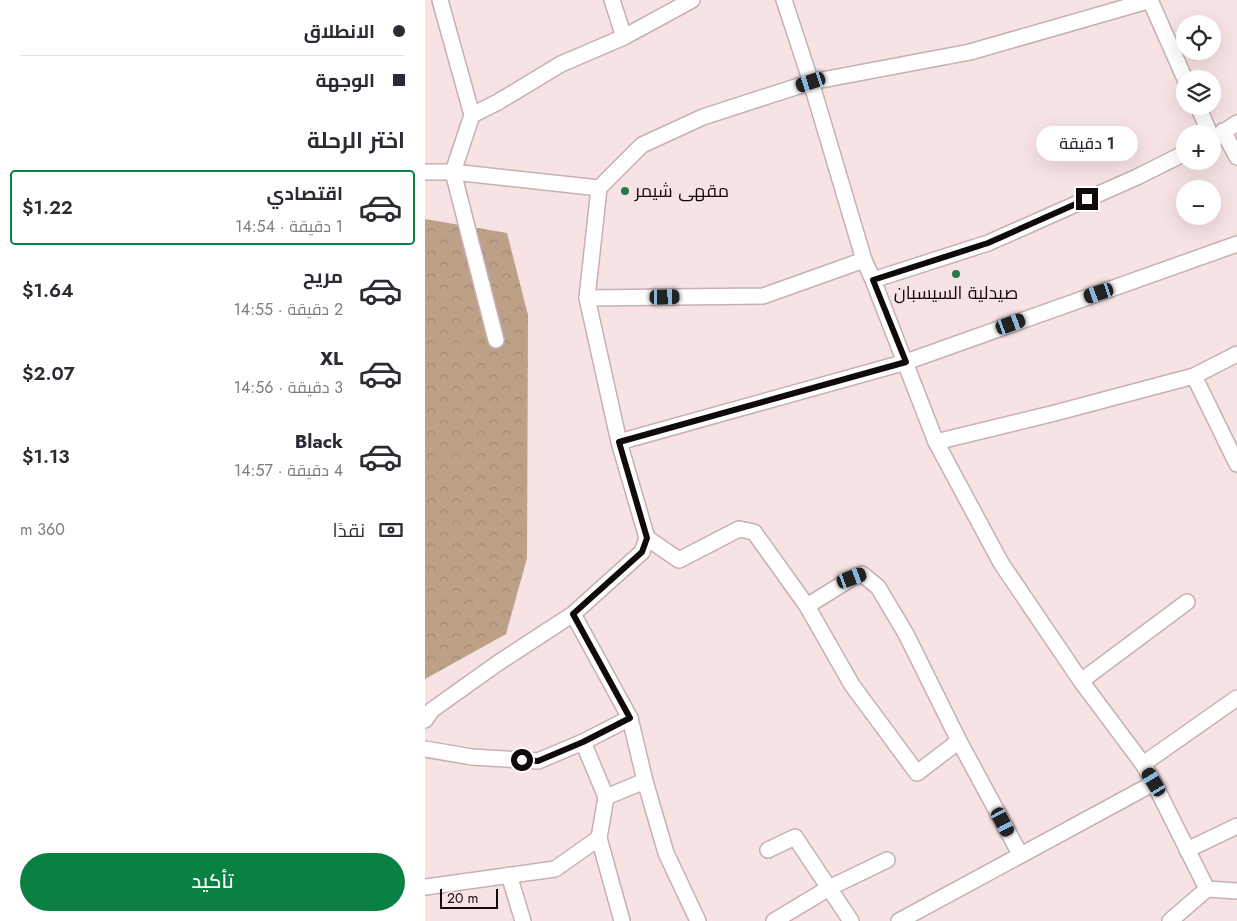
<!DOCTYPE html>
<html lang="ar">
<head>
<meta charset="utf-8">
<style>
  :root { --surface:#fff; --page:#f2f2f3; --text:#2b2b33; --muted:#7c7c81; --line:#e1e1e2; --accent:#0b8043 }
  body { margin:0; font-family:Jost,Cairo,sans-serif; background:var(--page); color:var(--text); direction:rtl; height:100vh; display:flex; flex-direction:column; font-size:19px; white-space:nowrap }
  * { box-sizing:border-box; margin:0 }
  p { font-size:16px; color:var(--muted) }
  .icon { flex:none; width:28px; height:28px; fill:none; stroke:currentColor; stroke-width:2; stroke-linecap:round; stroke-linejoin:round }
  .map { position:relative; flex:1; overflow:hidden; direction:ltr }
  .details { display:flex; flex-direction:column; background:var(--surface); width:425px }
  .details>* { flex:none }
  .top-card { display:grid; align-content:center; height:110px; padding:0 20px; background:var(--surface) }
  .tools { position:absolute; left:751px; top:15px; display:grid; gap:10px }
  .tools a { display:grid; place-items:center; width:45px; height:45px; border-radius:50%; background:var(--surface); box-shadow:0 5px 20px #0002; font-size:25px }
  .scale { position:absolute; left:15px; bottom:12px; width:58px; box-sizing:border-box; padding-left:5px; border:2px solid #110a0b; border-top:0; font-size:14px; line-height:18px; white-space:nowrap; color:#110a0b; -webkit-text-stroke:4px #f7e2e4; paint-order:stroke }
  .end { position:absolute; width:22px; height:22px; margin:-11px; border:6px solid #110a0b; background:#fff; box-shadow:0 0 0 2px #fff }
  .from { border-radius:50% }
  .bubble { position:absolute; height:35px; border-radius:18px; background:var(--surface); box-shadow:0 5px 20px #0002; font-size:16px; font-weight:600; line-height:35px; text-align:center; direction:rtl }
  .car { position:absolute; width:15px; height:30px; margin:-15px -8px; border-radius:6px; box-shadow:0 0 4px 1px #0007; background:linear-gradient(#222 24%,#8ab4d8 0 40%,#222 0 76%,#8ab4d8 0 86%,#222 0) }
  .top-card b { display:flex; align-items:center; gap:18px; height:48px; font-size:19px }
  .top-card b+b { border-top:1px solid var(--line) }
  .top-card i { width:12px; height:12px; background:var(--text) }
  ul { padding:0; list-style:none }
  li { display:flex; align-items:center; gap:15px; height:75px; margin:0 10px 8px; padding:0 10px; border:2px solid transparent; border-radius:5px }
  li div { flex:1 }
  li b { display:block; font-size:19px }
  li em { font-style:normal; font-weight:600 }
  li.current { border-color:var(--accent) }
  li>.icon { width:45px; height:45px; stroke-width:1.5 }
  h2 { padding:0 20px; font-size:22px; line-height:60px }
  .pay { display:flex; align-items:center; gap:12px; height:55px; padding:0 20px; font-size:19px }
  .pay p { margin-inline-start:auto }
  .action { display:flex; gap:10px; margin-top:auto; padding:10px 20px }
  .action a { flex:1; height:58px; border-radius:30px; background:var(--accent); color:#fff; font-size:20px; font-weight:600; line-height:58px; text-align:center }
  main { display:flex; flex:1; min-height:0 }
  .map>svg:first-child { display:block }
  .forest { fill:url(#forest-crowns) }
  .lines { fill:none; stroke-linecap:round; stroke-linejoin:round }
  .street-casing { stroke:#c5b0b3; stroke-width:18 }
  .street { stroke:#fff; stroke-width:15 }
  .route { stroke:#110a0b; stroke-width:6 }
  .poi-dot { fill:#25794b; stroke:#f7e2e4; stroke-width:2 }
  .labels { text-anchor:middle; dominant-baseline:central; stroke-width:4.5; stroke-linejoin:round; paint-order:stroke }
  .poi-label { font-size:18px; fill:#110a0b; stroke:#f7e2e4; text-anchor:start }
</style>
</head>
<body>
<main>
<div class="map">
<svg width="812" height="921" viewBox="0 0 812 921">
  <defs>
    <pattern id="forest-crowns" width="20" height="18" patternUnits="userSpaceOnUse" patternTransform="scale(1.25)"><rect width="20" height="18" fill="#bca186"/><path d="M2 6a3 3 0 1 1 6 0M12 15a3 3 0 1 1 6 0" fill="none" stroke="#a18972"/></pattern>
  </defs>
  <rect width="100%" height="100%" fill="#f7e2e4"/>
  <polygon class="forest" points="0,219 82,233 103,315 102,558 81,634 0,679"/>
  <g class="lines">
    <defs>
      <g id="street">
        <polyline points="15,0 47,115 28,172 71,340"/>
        <polyline points="187,0 199,37"/>
        <polyline points="359,0 386,82 439,260 448,280 511,442 576,563 656,681 718,764 729,783 782,889 812,891"/>
        <polyline points="725,0 760,79"/>
        <polyline points="773,106 785,134"/>
        <polyline points="47,115 73,102 136,64 199,37 267,0"/>
        <polyline points="798,131 812,157"/>
        <polyline points="788,139 812,123"/>
        <polyline points="0,172 28,172 174,188"/>
        <polyline points="448,280 563,243 712,177 760,153"/>
        <polyline points="162,298 338,296 439,260"/>
        <polyline points="769,376 812,464"/>
        <polyline points="194,442 481,362 812,244"/>
        <polyline points="511,442 626,414 769,376 812,354"/>
        <polyline points="222,538 254,560 314,529 329,532 382,606 427,685 492,773 534,741"/>
        <polyline points="382,606 427,578 437,574 453,587 481,634 534,741 595,854"/>
        <polyline points="148,614 205,718 220,781 241,853 273,921"/>
        <polyline points="656,681 762,602"/>
        <polyline points="0,720 7,710 73,663 148,614 217,552 222,538 194,442 162,298 174,188 217,145 278,117 386,82 545,52 726,0"/>
        <polyline points="158,742 181,797 174,838 197,921"/>
        <polyline points="0,749 47,757 113,761 158,742 205,718"/>
        <polyline points="718,764 812,698"/>
        <polyline points="181,797 220,781"/>
        <polyline points="343,850 370,837 426,921"/>
        <polyline points="762,850 812,826"/>
        <polyline points="84,875 98,921"/>
        <polyline points="0,887 130,869 174,838"/>
        <polyline points="349,921 404,888 462,860"/>
        <polyline points="474,921 729,783"/>
        <polyline points="745,921 782,889"/>
      </g>
    </defs>
    <use href="#street" class="street-casing"/>
    <use href="#street" class="street"/>
  </g>
  <g class="lines">
    <polyline class="route" points="97,760 113,761 158,742 205,718 148,614 217,552 222,538 194,442 481,362 448,280 563,243 662,199"/>
  </g>
  <g class="poi-dot">
    <circle cx="200" cy="191" r="5"/>
    <circle cx="531" cy="274" r="5"/>
  </g>
  <g class="labels">
    <g class="poi-label">
      <text x="210" y="191">مقهى شيمر</text>
      <text x="531" y="293" text-anchor="middle">صيدلية السيسبان</text>
    </g>
  </g>
</svg>
<div class="tools">
<a><svg class="icon" aria-label="locate" viewBox="0 0 24 24"><circle cx="12" cy="12" r="6"/><path d="M12 2v4M12 18v4M2 12h4M18 12h4"/></svg></a>
<a><svg class="icon" aria-label="layers" viewBox="0 0 24 24"><path d="M12 4l9 5-9 5-9-5zM3 14l9 5 9-5"/></svg></a>
<a>+</a>
<a>−</a>
</div>
<div class="scale">20 m</div>
<i class="end from" style="left:97px;top:760px"></i>
<i class="end" style="left:662px;top:199px"></i>
<div class="bubble" style="left:611px;top:126px;width:102px">1 دقيقة</div>
<i class="car" style="left:386px;top:82px;rotate:252deg"></i>
<i class="car" style="left:674px;top:293px;rotate:251deg"></i>
<i class="car" style="left:240px;top:297px;rotate:89deg"></i>
<i class="car" style="left:586px;top:324px;rotate:70deg"></i>
<i class="car" style="left:427px;top:578px;rotate:70deg"></i>
<i class="car" style="left:729px;top:782px;rotate:329deg"></i>
<i class="car" style="left:578px;top:822px;rotate:152deg"></i>
</div>
<section class="details">
<div class="top-card">
<b><i class="from"></i>الانطلاق</b>
<b><i></i>الوجهة</b>
</div>
<h2>اختر الرحلة</h2>
<ul>
<li class="current"><svg class="icon" aria-label="car" viewBox="0 0 24 24"><path d="M5 17H2v-5l4-1 3-4h7l3 4 3 1v5h-3M9 17h6M6 11h13"/><circle cx="7" cy="17" r="2"/><circle cx="17" cy="17" r="2"/></svg><div><b>اقتصادي</b><p>1 دقيقة · 14:54</p></div><em>$1.22</em></li>
<li><svg class="icon" aria-label="car" viewBox="0 0 24 24"><path d="M5 17H2v-5l4-1 3-4h7l3 4 3 1v5h-3M9 17h6M6 11h13"/><circle cx="7" cy="17" r="2"/><circle cx="17" cy="17" r="2"/></svg><div><b>مريح</b><p>2 دقيقة · 14:55</p></div><em>$1.64</em></li>
<li><svg class="icon" aria-label="car" viewBox="0 0 24 24"><path d="M5 17H2v-5l4-1 3-4h7l3 4 3 1v5h-3M9 17h6M6 11h13"/><circle cx="7" cy="17" r="2"/><circle cx="17" cy="17" r="2"/></svg><div><b>XL</b><p>3 دقيقة · 14:56</p></div><em>$2.07</em></li>
<li><svg class="icon" aria-label="car" viewBox="0 0 24 24"><path d="M5 17H2v-5l4-1 3-4h7l3 4 3 1v5h-3M9 17h6M6 11h13"/><circle cx="7" cy="17" r="2"/><circle cx="17" cy="17" r="2"/></svg><div><b>Black</b><p>4 دقيقة · 14:57</p></div><em>$1.13</em></li>
</ul>
<div class="pay"><svg class="icon" aria-label="cash" viewBox="0 0 24 24"><path d="M3 7h18v10H3z"/><circle cx="12" cy="12" r="2"/></svg>نقدًا<p>360 m</p></div>
<div class="action"><a>تأكيد</a></div>
</section>
</main>
</body>
</html>
